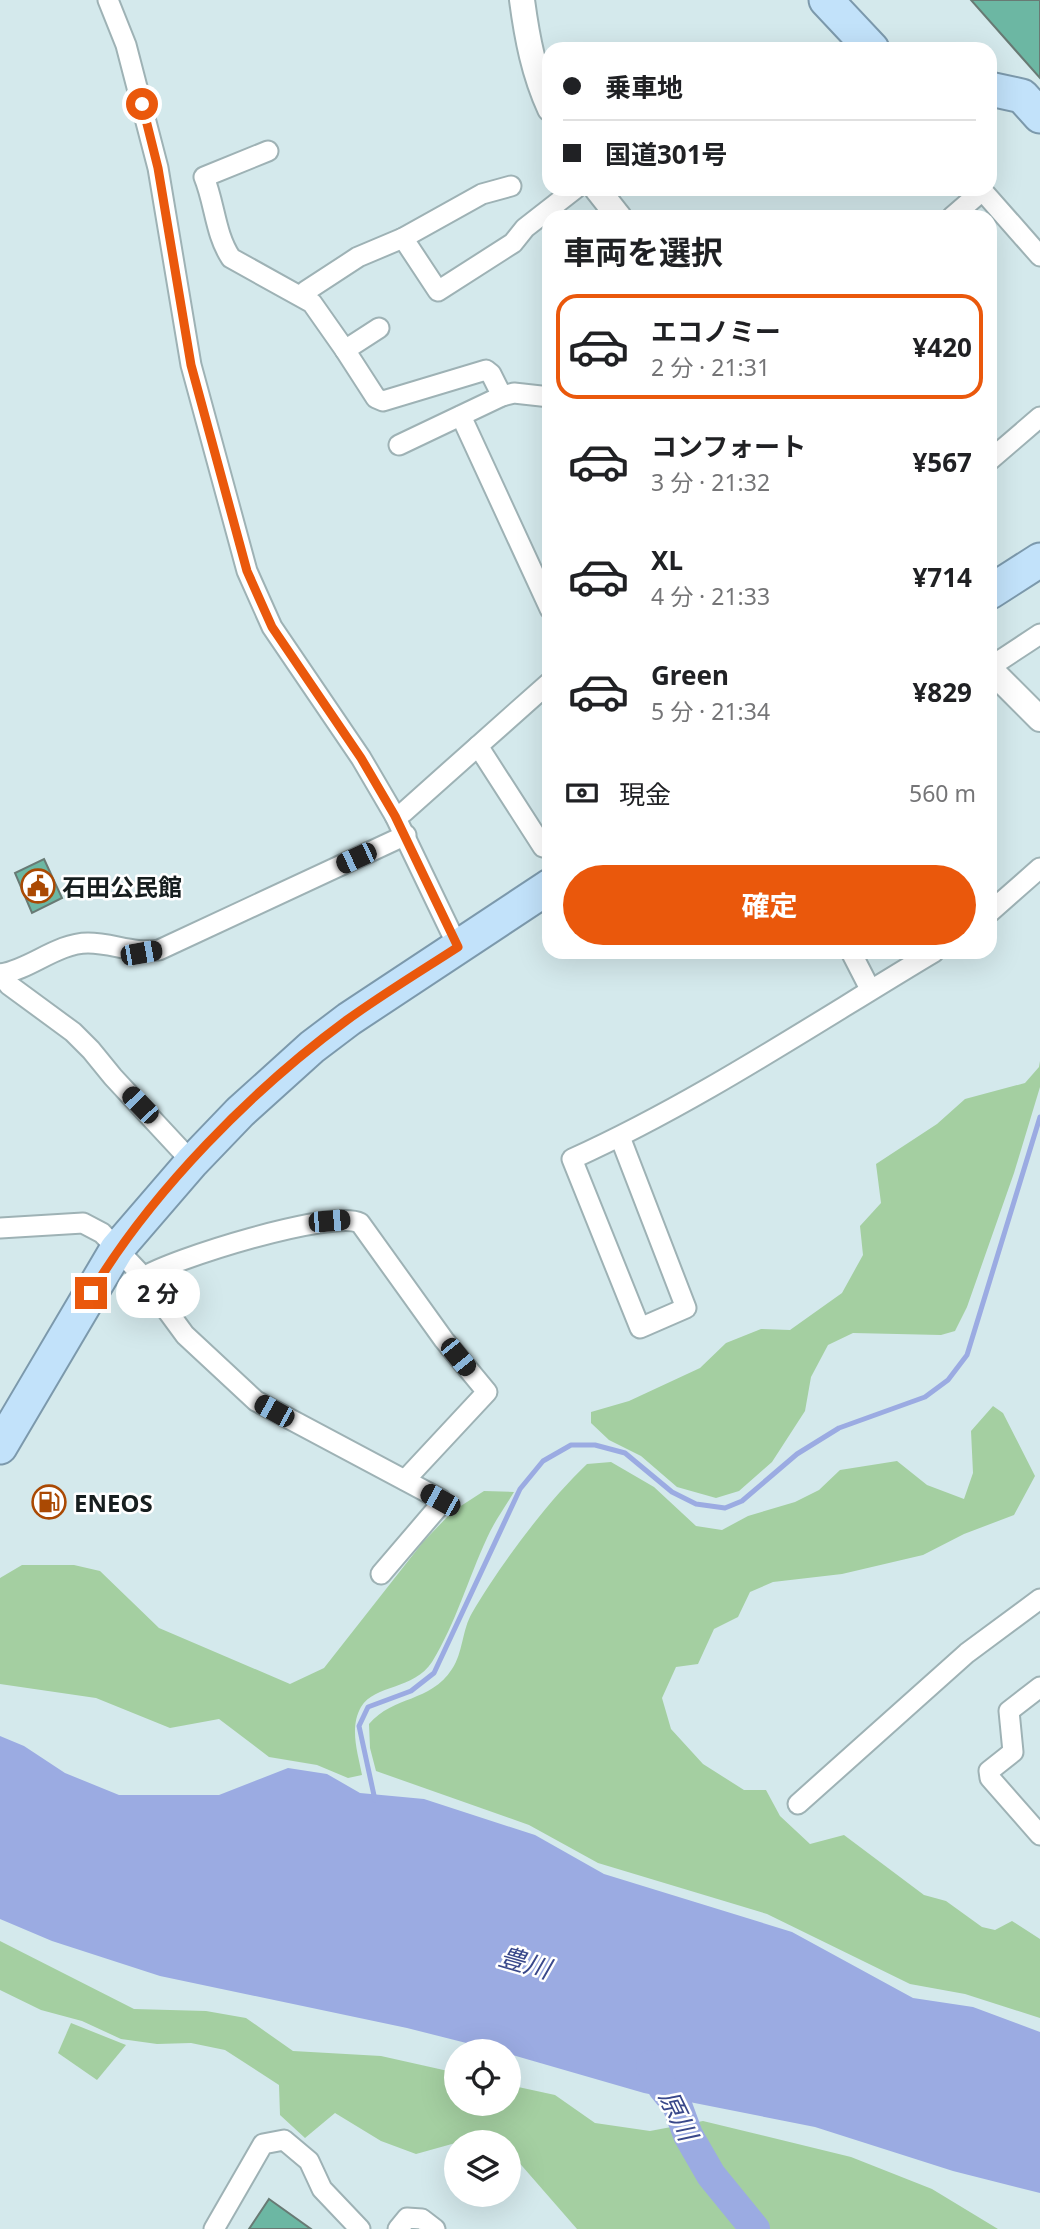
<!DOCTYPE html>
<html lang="ja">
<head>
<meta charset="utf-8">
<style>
  :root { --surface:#fff; --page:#f6f6f6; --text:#202124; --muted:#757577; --line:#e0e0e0; --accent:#ea580c }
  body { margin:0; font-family:"Noto Sans","Noto Sans JP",sans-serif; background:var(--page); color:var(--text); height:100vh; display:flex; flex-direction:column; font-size:26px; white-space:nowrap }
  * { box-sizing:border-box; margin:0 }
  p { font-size:23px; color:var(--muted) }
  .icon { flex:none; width:38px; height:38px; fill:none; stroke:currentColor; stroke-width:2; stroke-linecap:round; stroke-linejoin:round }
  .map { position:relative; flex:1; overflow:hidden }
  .side { position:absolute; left:542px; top:210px; width:455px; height:749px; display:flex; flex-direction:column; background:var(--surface); border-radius:21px; box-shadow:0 7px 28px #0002 }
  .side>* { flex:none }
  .hud { position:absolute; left:542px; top:42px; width:455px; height:154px; border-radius:21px; box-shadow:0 7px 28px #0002; display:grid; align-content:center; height:154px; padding:0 21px; background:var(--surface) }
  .buttons { position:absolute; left:444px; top:2039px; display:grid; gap:14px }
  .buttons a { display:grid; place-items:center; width:77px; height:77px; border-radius:50%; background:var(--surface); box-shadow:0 7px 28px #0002; font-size:35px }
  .end { position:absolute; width:32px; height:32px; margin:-16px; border:9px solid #ea580c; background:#fff; box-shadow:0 0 0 4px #fff }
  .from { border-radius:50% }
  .bubble { position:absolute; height:49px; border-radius:24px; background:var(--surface); box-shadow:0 7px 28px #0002; font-size:23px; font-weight:700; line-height:49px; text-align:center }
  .car { position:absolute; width:21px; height:42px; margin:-21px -10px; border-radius:9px; box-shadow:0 0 5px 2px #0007; background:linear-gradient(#222 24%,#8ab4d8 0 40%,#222 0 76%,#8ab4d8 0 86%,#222 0) }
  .hud b { display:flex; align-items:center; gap:24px; height:66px; font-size:26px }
  .hud b+b { border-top:2px solid var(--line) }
  .hud i { width:18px; height:18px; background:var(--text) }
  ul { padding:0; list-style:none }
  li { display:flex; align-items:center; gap:21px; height:105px; margin:0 14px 10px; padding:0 7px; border:4px solid transparent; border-radius:21px }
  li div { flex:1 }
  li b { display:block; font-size:26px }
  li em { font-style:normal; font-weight:700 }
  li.active { border-color:var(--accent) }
  li>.icon { width:63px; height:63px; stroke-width:1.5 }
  h2 { padding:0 21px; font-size:32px; line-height:84px }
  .pay { display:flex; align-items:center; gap:18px; height:77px; padding:0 21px; font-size:26px }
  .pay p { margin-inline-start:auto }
  .cta { display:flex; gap:14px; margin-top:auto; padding:14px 21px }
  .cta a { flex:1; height:80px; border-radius:42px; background:var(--accent); color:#fff; font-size:28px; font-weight:700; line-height:80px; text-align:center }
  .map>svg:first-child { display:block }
  .green { fill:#a4cfa1 }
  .water { fill:#9babe2 }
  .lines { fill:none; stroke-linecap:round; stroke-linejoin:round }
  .stream { stroke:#9babe2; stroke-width:5 }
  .river { stroke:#9babe2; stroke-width:30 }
  .building { fill:#6cb7a3; stroke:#687a74; stroke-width:2 }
  .minor-casing { stroke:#9eb2b5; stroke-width:23 }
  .tertiary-casing { stroke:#9eb2b5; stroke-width:28 }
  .trunk-casing { stroke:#7c99ac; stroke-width:37 }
  .minor { stroke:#fff; stroke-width:19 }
  .tertiary { stroke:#fff; stroke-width:24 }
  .trunk { stroke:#c2e2fa; stroke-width:33 }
  .route { stroke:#ea580c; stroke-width:9 }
  .labels { text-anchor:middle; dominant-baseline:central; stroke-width:5; stroke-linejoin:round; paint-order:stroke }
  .poi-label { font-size:24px; font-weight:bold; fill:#161e1f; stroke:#fff; text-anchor:start }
  .water-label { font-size:26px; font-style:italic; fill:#39488a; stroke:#fff }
</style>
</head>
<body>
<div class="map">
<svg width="1040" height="2229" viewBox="0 0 1040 2229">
  <rect width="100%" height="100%" fill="#d4e9ec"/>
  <g class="green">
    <polygon points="1040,1061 1040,1087 1014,1173 967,1307 955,1331 941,1335 853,1333 828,1345 811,1377 805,1411 772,1462 739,1491 716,1498 677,1487 641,1456 609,1440 591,1423 591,1412 629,1401 700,1368 726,1343 761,1329 790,1330 842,1293 863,1255 860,1226 881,1203 876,1164 937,1124 965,1099 1025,1083 1039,1067"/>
    <path d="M993 1406 1003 1413 1035 1476 1014 1515 964 1534 923 1555 842 1574 773 1582 750 1592 738 1617 714 1629 698 1664 676 1667 662 1698 671 1729 703 1764 744 1790H766L780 1816 810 1844 844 1835 924 1895 946 1901 982 1927 995 1930 1012 1921 1040 1939V2018L965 1994 910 1984 767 1914 598 1863 529 1825 376 1771 370 1748 369 1724C394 1695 430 1703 452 1669 463 1653 462 1630 472 1613 501 1564 546 1503 587 1464L611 1462 654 1487 696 1526 722 1530 748 1516 795 1502 819 1490 840 1470 897 1461 927 1485 964 1499 973 1473 971 1431Z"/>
    <path d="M484 1491 514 1492C505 1507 494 1522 487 1538 468 1579 456 1623 432 1662 414 1690 375 1684 361 1707 349 1728 358 1753 362 1775L348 1778 317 1765 269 1757 219 1719 170 1728 96 1698 0 1684V1578L22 1565H74L100 1571 159 1628 290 1684 324 1668 423 1542 453 1511Z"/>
    <polygon points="0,1941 134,2009 206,2011 246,2018 293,2051 381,2056 457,2073 457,2104 509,2104 509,2085 555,2095 595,2123 650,2131 703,2121 851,2157 932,2189 998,2229 577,2229 509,2151 509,2142 489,2142 477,2137 416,2154 381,2141 335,2113 305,2138 280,2115 279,2085 225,2050 191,2043 157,2044 121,2039 82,2021 41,2010 0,1990"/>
    <polygon points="71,2023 126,2045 97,2080 58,2053"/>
  </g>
  <polygon class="water" points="0,1736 24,1746 65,1773 119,1795 219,1795 288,1768 327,1774 360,1793 424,1799 535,1835 604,1874 792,1932 913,1998 973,2007 1040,2032 1040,2193 953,2171 815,2127 644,2093 509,2054 509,2051 498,2051 407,2028 160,1976 52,1941 0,1919"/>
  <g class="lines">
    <polyline class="stream" points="375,1800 359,1726 368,1707 411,1691 434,1673 520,1489 543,1461 571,1445 595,1445 625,1453 672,1492 696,1504 725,1508 742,1501 797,1454 839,1428 925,1397 948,1380 967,1355 1040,1117"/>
    <polyline class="river" points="651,2065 663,2088 677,2105 688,2135 711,2175 755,2229"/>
  </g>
  <g class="building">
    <polygon points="971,0 1040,0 1040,78"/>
    <polygon points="44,859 62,898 32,913 15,873"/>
    <polygon points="269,2199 311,2229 249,2229"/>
  </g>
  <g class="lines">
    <defs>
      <g id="minor">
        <polyline points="108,0 126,45 158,168 191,365 247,571 272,627 361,758 395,816 458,947"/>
        <path d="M268 151 204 177C215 204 215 234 231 258L312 303 345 350 379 328"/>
        <polyline points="981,189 1040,256"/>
        <polyline points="952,217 982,191"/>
        <polyline points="403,238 438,291 513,243 525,228 575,189"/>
        <polyline points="302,296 306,291 358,257 403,238 482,194 511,186"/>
        <polyline points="345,350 376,398 383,401 486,370 491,374 502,396"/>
        <polyline points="461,416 550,609"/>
        <polyline points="399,445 502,396 514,393 550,397"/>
        <polyline points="990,460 1040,417"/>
        <polyline points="990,667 1040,634"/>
        <polyline points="478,746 550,682"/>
        <polyline points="395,816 404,812 478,746 543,847"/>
        <polyline points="990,912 1040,868"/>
        <polyline points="851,952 870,989"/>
        <polyline points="0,974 9,985 73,1032 91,1050 113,1077 192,1162"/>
        <path d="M1 974C31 969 57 943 88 943 113 943 133 954 159 950L406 835"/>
        <path d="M620 1137 686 1308 640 1328 572 1159C698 1102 815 1023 934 952"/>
        <polyline points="0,1228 83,1223 102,1233 138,1271 185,1335 256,1401 440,1499 440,1505 381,1574"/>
        <path d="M142 1278C171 1259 332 1209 360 1223L444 1340 487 1392 405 1480"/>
        <polyline points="1040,1687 1009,1711 1013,1752 989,1771 990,1778 1040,1835"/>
        <polyline points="798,1804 967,1653 1040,1599"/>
        <polyline points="214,2229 263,2144 284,2140 309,2161 322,2189 360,2229"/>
        <polyline points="398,2229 407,2218 422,2219 435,2229"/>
      </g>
      <g id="tertiary">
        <path d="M522 0C527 38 534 74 550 109"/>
        <polyline points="597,189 619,217"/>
        <polyline points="990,669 1040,719"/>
      </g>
      <g id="trunk">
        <polyline points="826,0 872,49"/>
        <polyline points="990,89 1022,96 1040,116"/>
        <polyline points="990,592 1040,560"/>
        <polyline points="0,1447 117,1249 192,1162 240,1112 312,1047 349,1019 550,886"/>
      </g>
    </defs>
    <use href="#minor" class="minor-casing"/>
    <use href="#tertiary" class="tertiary-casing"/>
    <use href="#trunk" class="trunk-casing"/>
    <use href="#minor" class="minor"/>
    <use href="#tertiary" class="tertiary"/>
    <use href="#trunk" class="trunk"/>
  </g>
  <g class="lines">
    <path class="route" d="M91 1293C151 1192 253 1089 347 1020 383 994 421 971 458 947L395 816 361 758 272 627 247 571 191 365 158 168 142 104"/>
  </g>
  <defs>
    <symbol id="civic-ring" viewBox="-11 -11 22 22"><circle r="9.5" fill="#fff" stroke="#aa4903" stroke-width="1.5"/><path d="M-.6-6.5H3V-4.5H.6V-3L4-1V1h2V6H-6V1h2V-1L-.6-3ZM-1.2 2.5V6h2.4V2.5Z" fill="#aa4903"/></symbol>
    <symbol id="fuel-ring" viewBox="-11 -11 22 22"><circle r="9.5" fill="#fff" stroke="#aa4903" stroke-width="1.5"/><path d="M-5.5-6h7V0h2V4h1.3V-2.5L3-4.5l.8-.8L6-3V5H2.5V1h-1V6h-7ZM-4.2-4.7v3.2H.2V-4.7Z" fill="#aa4903"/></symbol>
  </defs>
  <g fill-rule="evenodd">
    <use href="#civic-ring" x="19" y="867" width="38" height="38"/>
    <use href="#fuel-ring" x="30" y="1483" width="38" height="38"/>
  </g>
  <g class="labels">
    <g class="poi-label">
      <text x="62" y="886">石田公民館</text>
      <text x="74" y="1502">ENEOS</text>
    </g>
    <g class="water-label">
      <text transform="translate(525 1962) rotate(16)">豊川</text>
      <text transform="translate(679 2115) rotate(64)">原川</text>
    </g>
  </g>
</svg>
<div class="buttons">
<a><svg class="icon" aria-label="locate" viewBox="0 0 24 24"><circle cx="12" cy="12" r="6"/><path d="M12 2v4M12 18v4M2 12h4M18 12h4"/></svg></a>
<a><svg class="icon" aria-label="layers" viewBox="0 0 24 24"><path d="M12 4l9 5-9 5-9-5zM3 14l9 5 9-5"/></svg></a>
</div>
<i class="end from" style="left:142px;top:104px"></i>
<i class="end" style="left:91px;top:1293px"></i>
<div class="bubble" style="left:116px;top:1269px;width:84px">2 分</div>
<i class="car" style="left:356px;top:858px;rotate:245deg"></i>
<i class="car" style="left:141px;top:953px;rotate:80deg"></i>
<i class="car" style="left:140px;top:1105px;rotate:316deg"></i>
<i class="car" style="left:329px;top:1221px;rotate:85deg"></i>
<i class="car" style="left:458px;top:1357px;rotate:141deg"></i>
<i class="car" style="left:274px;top:1411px;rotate:299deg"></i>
<i class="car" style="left:440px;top:1500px;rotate:299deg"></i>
<div class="hud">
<b><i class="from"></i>乗車地</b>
<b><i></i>国道301号</b>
</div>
<section class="side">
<h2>車両を選択</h2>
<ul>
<li class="active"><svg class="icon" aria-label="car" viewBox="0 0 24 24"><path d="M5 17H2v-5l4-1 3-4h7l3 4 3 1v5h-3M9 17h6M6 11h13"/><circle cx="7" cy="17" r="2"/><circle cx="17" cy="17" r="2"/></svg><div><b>エコノミー</b><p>2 分 · 21:31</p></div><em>¥420</em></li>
<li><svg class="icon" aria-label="car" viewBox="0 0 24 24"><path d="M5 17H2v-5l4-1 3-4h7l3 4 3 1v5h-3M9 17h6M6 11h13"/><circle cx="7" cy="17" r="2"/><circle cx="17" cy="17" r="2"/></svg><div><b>コンフォート</b><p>3 分 · 21:32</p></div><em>¥567</em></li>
<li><svg class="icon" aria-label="car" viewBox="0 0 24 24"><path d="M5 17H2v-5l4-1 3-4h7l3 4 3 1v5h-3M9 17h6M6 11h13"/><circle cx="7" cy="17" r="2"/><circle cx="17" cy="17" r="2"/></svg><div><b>XL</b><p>4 分 · 21:33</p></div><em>¥714</em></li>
<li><svg class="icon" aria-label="car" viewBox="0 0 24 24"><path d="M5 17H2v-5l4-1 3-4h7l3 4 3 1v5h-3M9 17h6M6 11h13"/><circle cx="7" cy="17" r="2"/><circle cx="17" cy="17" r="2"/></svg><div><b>Green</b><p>5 分 · 21:34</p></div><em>¥829</em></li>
</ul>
<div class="pay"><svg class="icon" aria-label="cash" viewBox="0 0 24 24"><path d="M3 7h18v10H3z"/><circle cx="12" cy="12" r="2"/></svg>現金<p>560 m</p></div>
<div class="cta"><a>確定</a></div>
</section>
</div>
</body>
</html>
